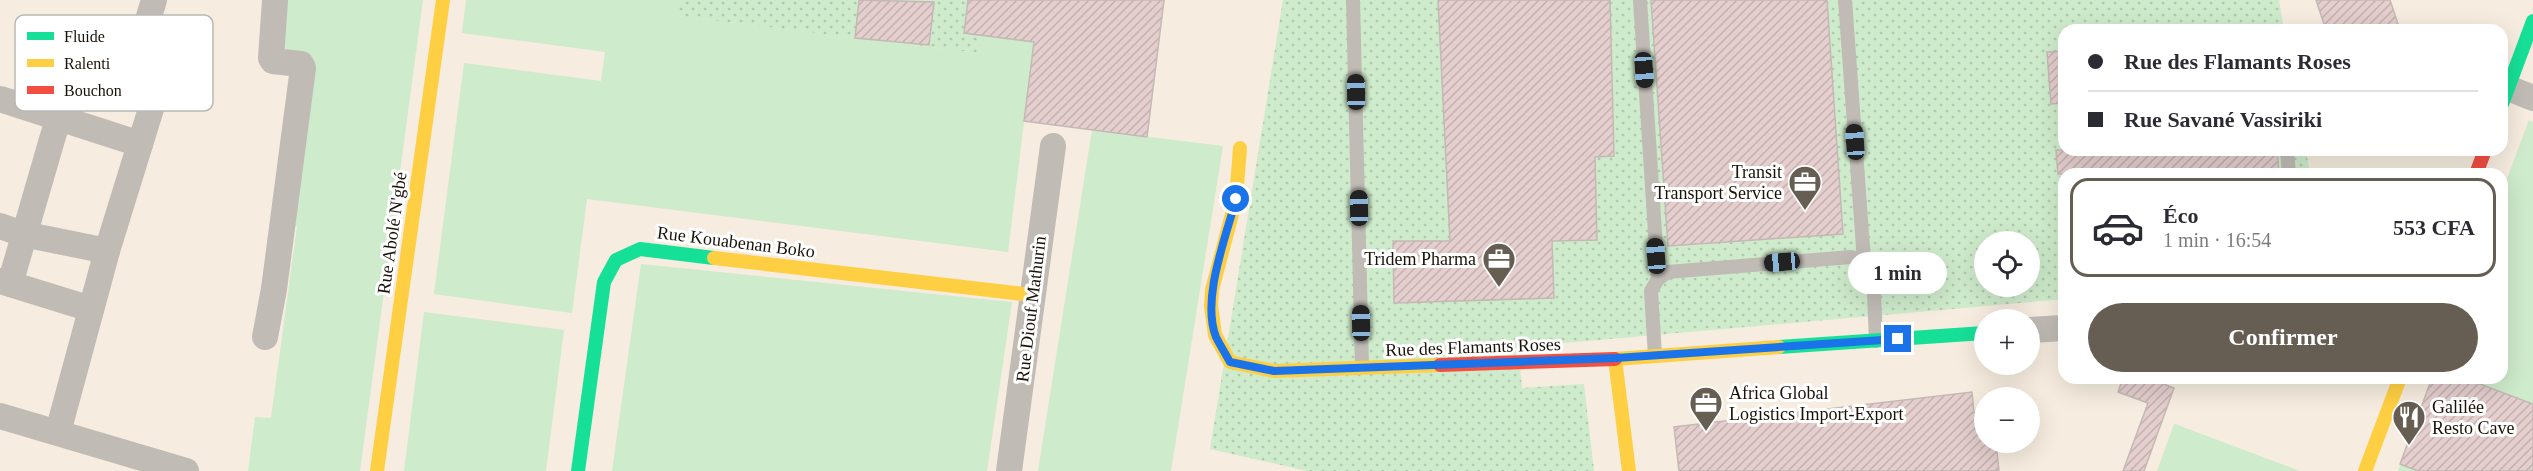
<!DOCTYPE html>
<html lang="fr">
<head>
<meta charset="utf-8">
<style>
  :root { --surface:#fff; --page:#f2f2f3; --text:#2b2b33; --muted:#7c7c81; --line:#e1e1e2; --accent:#665e53 }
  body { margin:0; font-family:Georgia,serif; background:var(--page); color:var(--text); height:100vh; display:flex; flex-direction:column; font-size:22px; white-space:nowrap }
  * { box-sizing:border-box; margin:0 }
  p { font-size:20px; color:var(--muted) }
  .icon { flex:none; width:33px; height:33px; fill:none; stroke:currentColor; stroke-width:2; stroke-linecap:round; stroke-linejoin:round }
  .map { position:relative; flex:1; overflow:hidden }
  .sheet { position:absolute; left:2058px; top:168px; width:450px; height:216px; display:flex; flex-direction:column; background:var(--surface); border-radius:18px; box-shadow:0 6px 24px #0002 }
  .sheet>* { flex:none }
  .guide { position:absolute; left:2058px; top:24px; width:450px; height:132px; border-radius:18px; box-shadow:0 6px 24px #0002; display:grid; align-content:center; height:132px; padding:0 30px; background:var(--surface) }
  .controls { position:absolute; left:1974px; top:231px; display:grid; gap:12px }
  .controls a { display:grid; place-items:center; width:66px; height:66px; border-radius:50%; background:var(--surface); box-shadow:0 6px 24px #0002; font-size:30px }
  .end { position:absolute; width:27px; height:27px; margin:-14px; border:8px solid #1a73e8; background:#fff; box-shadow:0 0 0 3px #fff }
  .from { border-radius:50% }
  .bubble { position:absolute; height:42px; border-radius:21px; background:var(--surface); box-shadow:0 6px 24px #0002; font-size:20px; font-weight:800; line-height:42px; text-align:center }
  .car { position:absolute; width:18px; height:36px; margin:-18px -9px; border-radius:8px; box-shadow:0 0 4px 2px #0007; background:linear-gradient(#222 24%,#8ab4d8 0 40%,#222 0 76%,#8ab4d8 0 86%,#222 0) }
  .guide b { display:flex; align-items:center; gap:21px; height:57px; font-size:22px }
  .guide b+b { border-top:2px solid var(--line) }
  .guide i { width:15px; height:15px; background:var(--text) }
  ul { padding:10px 0 0; list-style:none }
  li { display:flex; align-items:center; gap:18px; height:99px; margin:0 12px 9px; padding:0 18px; border:3px solid var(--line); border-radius:18px }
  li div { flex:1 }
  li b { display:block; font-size:22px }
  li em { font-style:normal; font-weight:800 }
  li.current { border-color:var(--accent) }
  li>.icon { width:54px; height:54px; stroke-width:1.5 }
  .cta { display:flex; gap:12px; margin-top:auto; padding:12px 30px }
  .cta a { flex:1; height:69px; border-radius:36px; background:var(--accent); color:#fff; font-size:24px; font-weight:800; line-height:69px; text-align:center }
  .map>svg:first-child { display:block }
  .grass { fill:url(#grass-dots); fill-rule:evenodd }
  .garden { fill:#ceebcb }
  .building { fill:url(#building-hatch); stroke:#c4b9b5; stroke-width:1.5 }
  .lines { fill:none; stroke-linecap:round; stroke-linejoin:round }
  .lane { stroke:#c0bbb5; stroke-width:14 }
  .street { stroke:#c0bbb5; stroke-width:26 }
  .fast { stroke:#16e098; stroke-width:14 }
  .slow { stroke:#ffcf43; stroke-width:14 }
  .jam { stroke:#f24e42; stroke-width:14 }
  .route { stroke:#1a73e8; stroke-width:8 }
  .labels { text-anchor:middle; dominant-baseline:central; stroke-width:6; stroke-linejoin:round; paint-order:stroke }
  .poi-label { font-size:18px; fill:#191208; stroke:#fff; text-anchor:end }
  .street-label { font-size:18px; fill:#191208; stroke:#fff }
  .key { fill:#fff; stroke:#bab8b5; stroke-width:1.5 }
  .key-label { font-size:16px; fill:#191208 }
</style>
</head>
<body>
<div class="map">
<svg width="2533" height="471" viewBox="0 0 2533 471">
  <defs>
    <pattern id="grass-dots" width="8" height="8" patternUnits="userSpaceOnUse" patternTransform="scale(1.5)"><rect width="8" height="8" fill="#ceebcb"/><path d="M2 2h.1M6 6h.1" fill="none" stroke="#b0c8ad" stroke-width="1.8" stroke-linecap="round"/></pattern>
    <pattern id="building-hatch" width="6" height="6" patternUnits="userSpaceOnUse" patternTransform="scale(1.5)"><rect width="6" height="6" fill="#e4cece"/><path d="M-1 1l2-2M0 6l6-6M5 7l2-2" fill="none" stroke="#c3b0af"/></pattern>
  </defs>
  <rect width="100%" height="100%" fill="#f6ecdf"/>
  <g class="grass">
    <polygon points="680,0 986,0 979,53 677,16"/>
    <path d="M1283 0H2279L2284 30H2064V150H2306L2310 174H2064V299L1518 347 1522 388 1584 384 1594 471H1307L1210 449ZM1984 242H2030V286H1984Z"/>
  </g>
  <g class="garden">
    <polygon points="283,0 423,0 360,471 248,471 255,417 271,418 297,226 287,224 309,61 276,56"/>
    <polygon points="466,0 680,0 678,16 979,53 986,0 1039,0 1008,252 587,199 572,313 434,294 464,63 601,81 605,52 462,33"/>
    <polygon points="2529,120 2533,122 2533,471 2398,471 2432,378 2502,378 2502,192"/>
    <polygon points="1092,130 1223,146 1171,471 1038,471"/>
    <polygon points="641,264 1012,302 987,471 612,471"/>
    <polygon points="424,312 564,330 546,471 404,471"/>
    <polygon points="2174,424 2175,424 2300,471 2157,471"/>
  </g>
  <g class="building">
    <polygon points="859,0 934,2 929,45 855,38"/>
    <polygon points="968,0 1164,0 1147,137 1024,121 1034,42 964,33"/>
    <polygon points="1438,0 1610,0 1614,156 1595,157 1597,240 1552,241 1554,298 1394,303 1393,241 1450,241"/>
    <polygon points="1651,0 1827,0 1843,234 1668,246"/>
    <polygon points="2316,0 2390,0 2400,30 2326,30"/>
    <polygon points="2064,51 2064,103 2051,104 2047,52"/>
    <polygon points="2056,150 2277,150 2279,174 2058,174"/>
    <polygon points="2123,378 2148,378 2174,388 2144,471 2123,471 2148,403 2118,392"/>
    <polygon points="2432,378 2464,378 2533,404 2533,471 2418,471 2400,464"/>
    <polygon points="1972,392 1974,413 1984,411 1984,442 1996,442 1999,471 1679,471 1674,427"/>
  </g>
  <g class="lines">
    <g class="lane">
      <polyline points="1353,0 1362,367"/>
      <polyline points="1640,0 1658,279"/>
      <polyline points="1845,0 1864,261"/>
      <polyline points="2287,150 2289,174"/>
      <polyline points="1655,356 1651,291 1658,279 1668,272 1851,257 1864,261 1873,270 1876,341"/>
    </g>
    <g class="street">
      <polyline points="2508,88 2533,98"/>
      <polyline points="0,99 140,144"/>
      <polyline points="0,226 23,234 107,251"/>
      <polyline points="0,281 91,309"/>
      <polyline points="10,284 76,57 133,70"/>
      <polyline points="2030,330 2064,328"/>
      <polyline points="265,337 274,289 303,68 301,64 273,61 271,58 275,0"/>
      <polyline points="0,416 186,471"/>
      <polyline points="58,432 107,251 159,83 156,77 133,70 154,0"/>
      <polyline points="1009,471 1053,146"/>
    </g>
    <g class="fast">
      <polyline points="2502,104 2533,21"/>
      <polyline points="1779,347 1984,333"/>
      <polyline points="578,471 604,282 616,260 640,249 714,258"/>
    </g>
    <g class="slow">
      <polyline points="1240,148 1236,199 1212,290 1211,306 1215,335 1230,362 1274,371 1440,365"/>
      <polyline points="714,258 1032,295"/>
      <polyline points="377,471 443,0"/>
      <polyline points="1629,471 1615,359 1779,347"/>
      <polyline points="2365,471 2400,378"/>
    </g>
    <g class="jam">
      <polyline points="2476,174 2485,150"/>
      <polyline points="1440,365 1615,359"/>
    </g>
  </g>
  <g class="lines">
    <path class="route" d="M1236 199C1226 237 1201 299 1216 337 1220 345 1225 353 1230 362L1274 371 1616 358 1898 339"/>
  </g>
  <defs>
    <symbol id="office-pin" viewBox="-11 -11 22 30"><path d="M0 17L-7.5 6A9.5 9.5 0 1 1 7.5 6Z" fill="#665e53" stroke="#fff"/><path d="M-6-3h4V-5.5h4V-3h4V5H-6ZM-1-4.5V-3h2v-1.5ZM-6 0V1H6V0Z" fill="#fff"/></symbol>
    <symbol id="restaurant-pin" viewBox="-11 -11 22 30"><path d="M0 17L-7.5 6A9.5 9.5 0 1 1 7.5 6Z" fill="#665e53" stroke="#fff"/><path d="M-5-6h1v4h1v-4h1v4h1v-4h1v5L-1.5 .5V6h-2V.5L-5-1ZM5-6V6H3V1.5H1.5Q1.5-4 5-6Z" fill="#fff"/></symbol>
  </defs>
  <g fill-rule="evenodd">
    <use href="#office-pin" x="1786" y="163" width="38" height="52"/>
    <use href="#office-pin" x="1480" y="240" width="38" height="52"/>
    <use href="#office-pin" x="1687" y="384" width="38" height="52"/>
    <use href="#restaurant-pin" x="2390" y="398" width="38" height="52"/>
  </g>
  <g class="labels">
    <g class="poi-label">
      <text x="1782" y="172">Transit<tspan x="1782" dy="21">Transport Service</tspan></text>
      <text x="1476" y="259">Tridem Pharma</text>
      <text x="1729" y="393" text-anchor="start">Africa Global<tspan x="1729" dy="21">Logistics Import-Export</tspan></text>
      <text x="2432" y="407" text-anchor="start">Galilée<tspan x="2432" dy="21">Resto Cave</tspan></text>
    </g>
    <g class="street-label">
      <text transform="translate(392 233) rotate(-82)">Rue Abolé N'gbé</text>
      <text transform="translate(736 242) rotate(7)">Rue Kouabenan Boko</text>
      <text transform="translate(1031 309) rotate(-83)">Rue Diouf Mathurin</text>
      <text transform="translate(1473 347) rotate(-2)">Rue des Flamants Roses</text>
    </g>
  </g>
  <rect x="15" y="15" width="198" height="96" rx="9" class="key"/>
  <rect x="27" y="32" width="27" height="8" fill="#16e098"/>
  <rect x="27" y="59" width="27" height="8" fill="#ffcf43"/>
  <rect x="27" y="86" width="27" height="8" fill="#f24e42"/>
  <g class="key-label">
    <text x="64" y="42">Fluide</text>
    <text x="64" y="69">Ralenti</text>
    <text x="64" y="96">Bouchon</text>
  </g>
</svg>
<div class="controls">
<a><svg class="icon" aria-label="locate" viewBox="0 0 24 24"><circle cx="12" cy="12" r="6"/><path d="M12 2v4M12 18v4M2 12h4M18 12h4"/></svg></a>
<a>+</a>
<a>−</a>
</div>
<i class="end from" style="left:1236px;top:199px"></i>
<i class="end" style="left:1898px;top:339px"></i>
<div class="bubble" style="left:1848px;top:252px;width:99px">1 min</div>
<i class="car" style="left:1644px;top:70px;rotate:176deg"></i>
<i class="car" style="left:1356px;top:92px;rotate:359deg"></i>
<i class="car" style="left:1855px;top:142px;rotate:356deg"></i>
<i class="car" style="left:1359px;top:208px;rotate:359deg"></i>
<i class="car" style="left:1656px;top:256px;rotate:356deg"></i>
<i class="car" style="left:1782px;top:262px;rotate:265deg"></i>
<i class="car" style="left:1361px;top:323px;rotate:359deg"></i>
<div class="guide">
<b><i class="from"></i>Rue des Flamants Roses</b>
<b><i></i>Rue Savané Vassiriki</b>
</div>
<section class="sheet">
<ul>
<li class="current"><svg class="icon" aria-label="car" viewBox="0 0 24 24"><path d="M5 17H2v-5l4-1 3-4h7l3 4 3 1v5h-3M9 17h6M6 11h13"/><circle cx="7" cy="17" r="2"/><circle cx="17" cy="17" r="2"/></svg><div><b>Éco</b><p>1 min · 16:54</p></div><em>553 CFA</em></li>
</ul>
<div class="cta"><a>Confirmer</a></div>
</section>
</div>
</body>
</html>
